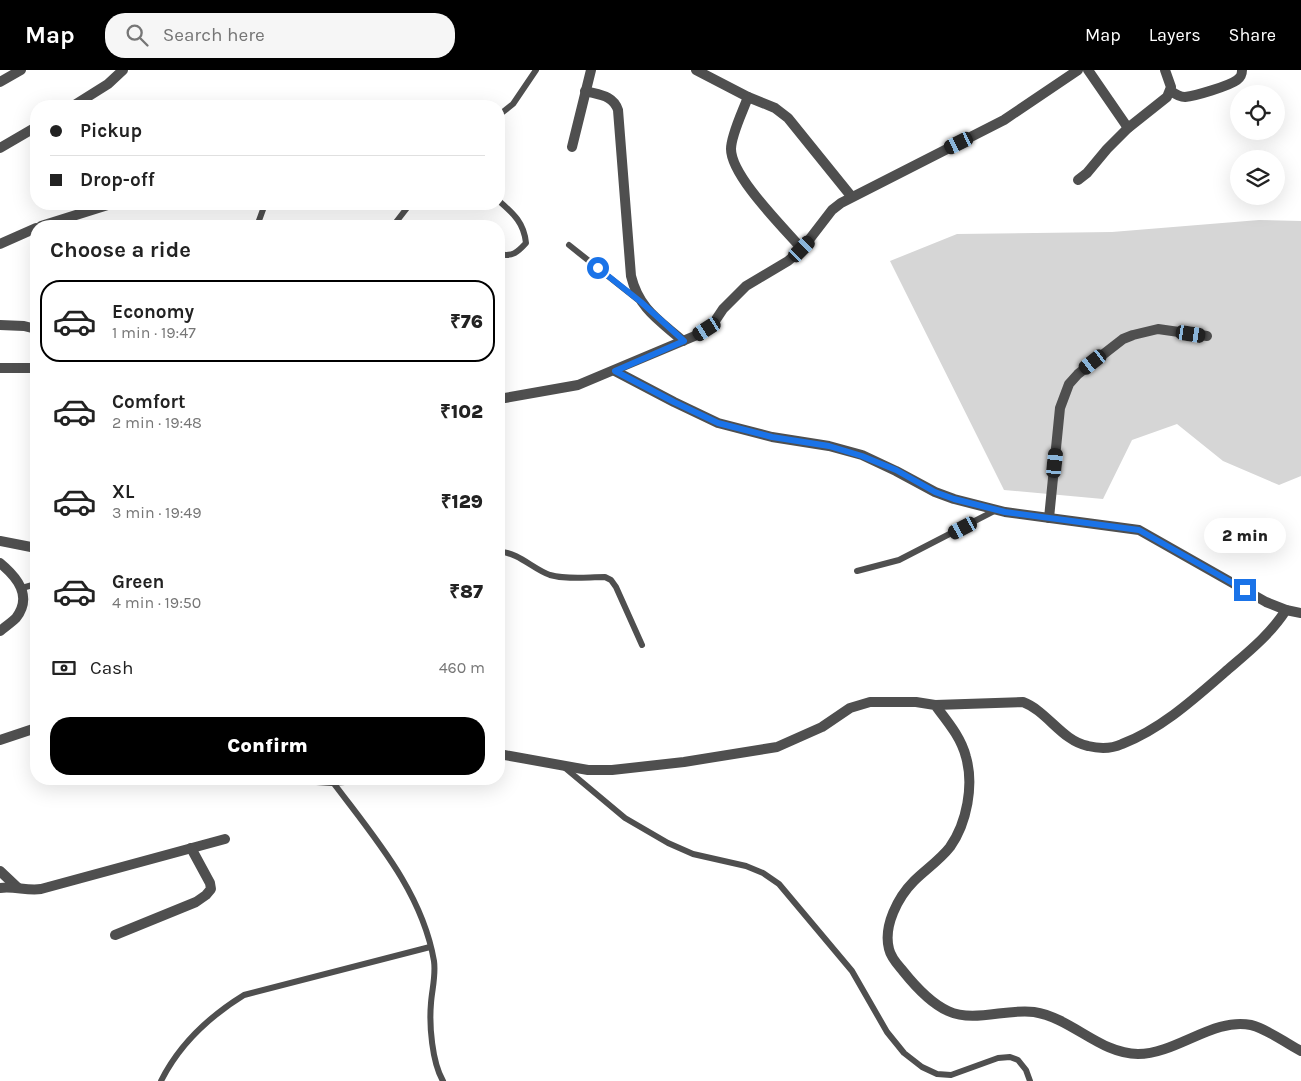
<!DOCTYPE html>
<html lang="en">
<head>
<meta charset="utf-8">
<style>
  :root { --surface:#fff; --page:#f6f6f6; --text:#222; --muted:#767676; --line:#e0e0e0; --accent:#000 }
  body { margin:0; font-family:Karla,sans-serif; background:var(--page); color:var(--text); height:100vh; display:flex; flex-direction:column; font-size:19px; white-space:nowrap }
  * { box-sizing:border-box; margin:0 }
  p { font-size:16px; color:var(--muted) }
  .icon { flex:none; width:28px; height:28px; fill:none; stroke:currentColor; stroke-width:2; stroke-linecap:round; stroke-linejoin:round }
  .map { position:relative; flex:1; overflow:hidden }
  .panel { position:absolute; left:30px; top:150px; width:475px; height:565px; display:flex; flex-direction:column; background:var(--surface); border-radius:20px; box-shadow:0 5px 20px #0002 }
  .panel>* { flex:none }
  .hud { position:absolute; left:30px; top:30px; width:475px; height:110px; border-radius:20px; box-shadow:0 5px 20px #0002; display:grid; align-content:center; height:110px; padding:0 20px; background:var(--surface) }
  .fabs { position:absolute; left:1230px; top:15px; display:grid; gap:10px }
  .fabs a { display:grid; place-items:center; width:55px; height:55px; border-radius:50%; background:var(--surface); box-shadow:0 5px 20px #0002; font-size:25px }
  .end { position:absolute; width:22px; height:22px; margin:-11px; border:6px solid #1a73e8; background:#fff; box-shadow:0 0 0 2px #fff }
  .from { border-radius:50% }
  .bubble { position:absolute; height:35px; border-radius:18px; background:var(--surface); box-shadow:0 5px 20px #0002; font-size:16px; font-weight:800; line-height:35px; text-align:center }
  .car { position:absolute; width:15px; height:30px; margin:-15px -8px; border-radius:6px; box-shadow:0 0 4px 1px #0007; background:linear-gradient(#222 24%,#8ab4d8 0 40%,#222 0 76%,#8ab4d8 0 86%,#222 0) }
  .hud b { display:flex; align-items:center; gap:18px; height:48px; font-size:19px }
  .hud b+b { border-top:1px solid var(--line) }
  .hud i { width:12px; height:12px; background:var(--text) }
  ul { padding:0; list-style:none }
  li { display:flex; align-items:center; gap:15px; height:82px; margin:0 10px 8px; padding:0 10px; border:2px solid transparent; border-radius:20px }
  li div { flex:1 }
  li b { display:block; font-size:19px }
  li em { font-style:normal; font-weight:800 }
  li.selected { border-color:var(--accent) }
  li>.icon { width:45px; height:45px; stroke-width:1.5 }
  h2 { padding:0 20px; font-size:22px; line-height:60px }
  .pay { display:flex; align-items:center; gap:12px; height:55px; padding:0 20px; font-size:19px }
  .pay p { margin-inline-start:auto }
  .action { display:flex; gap:10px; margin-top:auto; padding:10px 20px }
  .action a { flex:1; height:58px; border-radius:20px; background:var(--accent); color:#fff; font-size:20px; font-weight:800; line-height:58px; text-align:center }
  header { display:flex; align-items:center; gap:30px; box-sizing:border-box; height:70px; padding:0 25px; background:var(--accent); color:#fff }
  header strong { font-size:24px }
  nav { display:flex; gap:28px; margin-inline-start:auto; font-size:18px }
  .search { width:350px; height:45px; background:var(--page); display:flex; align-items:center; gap:12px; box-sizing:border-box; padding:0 18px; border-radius:20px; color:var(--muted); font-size:19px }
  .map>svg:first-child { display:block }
  .green { fill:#d6d6d6 }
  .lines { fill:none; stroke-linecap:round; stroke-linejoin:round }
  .service { stroke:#4f4f4f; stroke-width:6 }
  .minor { stroke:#4f4f4f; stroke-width:10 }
  .route { stroke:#1a73e8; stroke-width:6 }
</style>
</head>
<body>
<header>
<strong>Map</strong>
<div class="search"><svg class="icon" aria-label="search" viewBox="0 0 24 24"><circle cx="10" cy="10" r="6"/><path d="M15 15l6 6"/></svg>Search here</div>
<nav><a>Map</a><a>Layers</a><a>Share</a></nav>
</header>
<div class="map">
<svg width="1301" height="1011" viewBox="0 0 1301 1011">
  <rect width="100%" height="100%" fill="#fff"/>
  <polygon class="green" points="1259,150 1301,151 1301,406 1279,415 1223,391 1177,354 1132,370 1103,429 1004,420 890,191 957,164 1112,162"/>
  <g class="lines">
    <g class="service">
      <polyline points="499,45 513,34 536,0"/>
      <path d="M499 131C514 144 524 153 526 173 517 183 512 187 499 184"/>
      <polyline points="257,156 265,134"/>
      <polyline points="393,156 410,134"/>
      <polyline points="569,175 638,230"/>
      <path d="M499 484 501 482C519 483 533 499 550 505 568 510 587 507 605 507L611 510 616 517 642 575"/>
      <polyline points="857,501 899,490 996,440"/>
      <polyline points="22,518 36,514"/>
      <polyline points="564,697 625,748 668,773 693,784 746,796 763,803 779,814 852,901 887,962 904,983 922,997 937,1004 951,1005 998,988 1010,987 1018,990 1026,1000 1030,1011"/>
      <path d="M332 711C373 766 422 821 434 891 436 906 432 919 431 933 429 955 432 992 443 1011"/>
      <path d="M161 1011C179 975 210 946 244 925L430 877"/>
    </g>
    <g class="minor">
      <polyline points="696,0 748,27 775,38 788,48 851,126"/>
      <polyline points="1088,0 1128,58"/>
      <polyline points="0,12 21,0"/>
      <path d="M585 21C599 25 613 25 618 40L631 206C639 239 659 250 683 271"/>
      <path d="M1171 21C1175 24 1179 27 1185 27 1195 26 1229 16 1237 10 1241 7 1242 5 1242 0"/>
      <path d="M748 27C743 41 731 65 731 79 731 106 783 157 802 179"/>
      <polyline points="73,36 108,14 123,0"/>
      <polyline points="572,77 591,0"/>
      <polyline points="0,78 36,57"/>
      <polyline points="1078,110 1087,103 1107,79 1128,58 1167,27 1171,17 1165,0"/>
      <polyline points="41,156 111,134"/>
      <polyline points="0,174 36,158"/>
      <polyline points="0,255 24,256 36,259"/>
      <polyline points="0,298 36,298"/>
      <polyline points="615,301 674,332 718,353 772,367 829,376 862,385 896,401 935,422 954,429 1005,442 1139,460 1266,532 1286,540 1301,543"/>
      <polyline points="499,329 578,315 697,265 715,251 723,239 746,216 788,191 802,179 832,140 841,133 1004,50 1078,0"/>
      <polyline points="1049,448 1060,338 1069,314 1078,304 1123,269 1133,265 1158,259 1207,266"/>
      <polyline points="0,471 36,478"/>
      <path d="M0 493C17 507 33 526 16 548 12 552 5 557 0 561"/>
      <path d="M935 635 1023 632C1047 641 1062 671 1088 676 1100 679 1111 679 1122 674 1161 659 1194 629 1225 602 1247 583 1270 565 1286 540"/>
      <polyline points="0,670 36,658"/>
      <path d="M499 684 588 700H612L684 692 777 677 822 657 850 638 870 632H916L935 635C947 651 961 667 966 687 974 715 967 753 950 777 940 790 925 800 914 811 898 827 883 856 889 879 891 888 898 895 903 901 915 916 930 933 948 941 974 953 1007 938 1034 942 1072 948 1100 984 1138 984 1176 984 1214 947 1251 955 1268 959 1285 973 1301 981"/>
      <polyline points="301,709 332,711 357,709"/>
      <polyline points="0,801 18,818"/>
      <path d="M0 818C14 816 27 821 41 819L225 769"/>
      <polyline points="115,865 196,832 206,825 211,819 210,813 191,778"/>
    </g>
  </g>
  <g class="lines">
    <polyline class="route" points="598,198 641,232 684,271 615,301 674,332 718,353 772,367 829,376 862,386 896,400 935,422 954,429 1005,442 1139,460 1245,520"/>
  </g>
</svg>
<div class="fabs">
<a><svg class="icon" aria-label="locate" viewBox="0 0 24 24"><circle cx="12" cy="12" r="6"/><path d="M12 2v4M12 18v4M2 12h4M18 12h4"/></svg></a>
<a><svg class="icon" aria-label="layers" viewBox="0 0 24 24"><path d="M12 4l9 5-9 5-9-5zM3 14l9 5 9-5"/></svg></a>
</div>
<i class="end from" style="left:598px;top:198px"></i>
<i class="end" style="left:1245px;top:520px"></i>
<div class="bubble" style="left:1204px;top:448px;width:82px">2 min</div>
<i class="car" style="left:959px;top:73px;rotate:244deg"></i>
<i class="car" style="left:802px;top:179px;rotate:45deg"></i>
<i class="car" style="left:707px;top:259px;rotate:237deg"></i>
<i class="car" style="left:1191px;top:264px;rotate:99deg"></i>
<i class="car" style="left:1093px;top:292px;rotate:232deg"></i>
<i class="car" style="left:1055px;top:393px;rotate:6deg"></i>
<i class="car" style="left:963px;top:458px;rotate:242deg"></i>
<div class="hud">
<b><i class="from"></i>Pickup</b>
<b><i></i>Drop-off</b>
</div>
<section class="panel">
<h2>Choose a ride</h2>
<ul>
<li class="selected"><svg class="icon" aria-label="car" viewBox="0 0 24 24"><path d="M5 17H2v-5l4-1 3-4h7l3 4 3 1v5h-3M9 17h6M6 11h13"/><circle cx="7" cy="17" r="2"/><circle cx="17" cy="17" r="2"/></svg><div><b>Economy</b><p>1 min · 19:47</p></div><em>₹76</em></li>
<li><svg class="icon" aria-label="car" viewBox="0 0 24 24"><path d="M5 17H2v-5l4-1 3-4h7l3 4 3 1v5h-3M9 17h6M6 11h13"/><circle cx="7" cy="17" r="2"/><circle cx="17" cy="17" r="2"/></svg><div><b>Comfort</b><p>2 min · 19:48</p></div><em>₹102</em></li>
<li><svg class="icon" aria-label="car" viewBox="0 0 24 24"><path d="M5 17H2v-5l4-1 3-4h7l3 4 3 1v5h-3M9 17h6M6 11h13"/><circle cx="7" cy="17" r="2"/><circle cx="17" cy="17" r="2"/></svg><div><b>XL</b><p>3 min · 19:49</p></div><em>₹129</em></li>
<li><svg class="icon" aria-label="car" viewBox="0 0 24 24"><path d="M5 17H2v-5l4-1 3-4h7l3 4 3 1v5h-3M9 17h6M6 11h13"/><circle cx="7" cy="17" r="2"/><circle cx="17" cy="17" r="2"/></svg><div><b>Green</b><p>4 min · 19:50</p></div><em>₹87</em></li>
</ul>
<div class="pay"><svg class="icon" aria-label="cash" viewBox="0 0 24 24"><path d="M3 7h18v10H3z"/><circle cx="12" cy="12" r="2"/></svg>Cash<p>460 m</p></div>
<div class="action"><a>Confirm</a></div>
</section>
</div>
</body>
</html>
